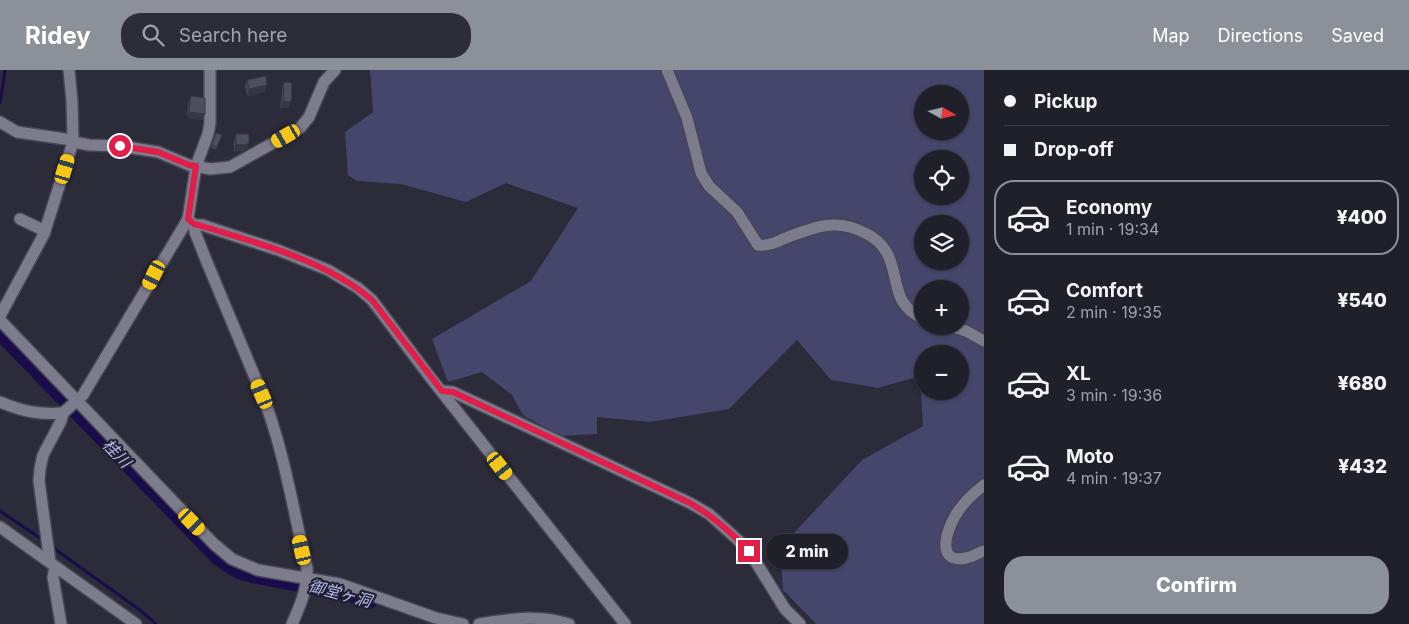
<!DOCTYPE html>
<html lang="en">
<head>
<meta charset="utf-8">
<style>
  :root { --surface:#20202b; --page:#2d2d37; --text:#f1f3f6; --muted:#a2a3a9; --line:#3d3e47; --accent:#8c9099 }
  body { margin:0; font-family:Inter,"Noto Sans JP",sans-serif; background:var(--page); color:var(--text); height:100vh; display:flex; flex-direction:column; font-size:19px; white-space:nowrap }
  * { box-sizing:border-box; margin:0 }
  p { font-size:16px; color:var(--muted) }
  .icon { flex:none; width:28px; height:28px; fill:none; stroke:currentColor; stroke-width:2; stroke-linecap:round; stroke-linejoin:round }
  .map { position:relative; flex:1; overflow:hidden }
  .drawer { display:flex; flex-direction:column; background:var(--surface); width:425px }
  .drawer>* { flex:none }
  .banner { display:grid; align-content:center; height:110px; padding:0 20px; background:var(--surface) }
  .needle { width:32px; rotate:98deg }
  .controls { position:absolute; left:914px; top:15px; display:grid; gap:10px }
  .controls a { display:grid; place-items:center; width:55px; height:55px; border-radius:50%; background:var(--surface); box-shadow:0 1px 4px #0004,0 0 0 1px var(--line); font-size:25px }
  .end { position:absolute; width:22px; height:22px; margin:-11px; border:6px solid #e11d48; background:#fff; box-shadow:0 0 0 2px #fff }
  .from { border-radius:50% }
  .bubble { position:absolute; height:35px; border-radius:18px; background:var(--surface); box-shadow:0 1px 4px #0004,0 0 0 1px var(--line); font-size:16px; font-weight:800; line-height:35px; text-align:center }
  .car { position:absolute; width:15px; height:30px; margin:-15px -8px; border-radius:6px; box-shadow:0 0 4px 1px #0007; background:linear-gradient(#f5c518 24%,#345 0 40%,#f5c518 0 76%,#345 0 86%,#f5c518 0) }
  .banner b { display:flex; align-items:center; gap:18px; height:48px; font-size:19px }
  .banner b+b { border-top:1px solid var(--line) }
  .banner i { width:12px; height:12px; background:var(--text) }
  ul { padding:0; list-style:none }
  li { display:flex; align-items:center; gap:15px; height:75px; margin:0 10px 8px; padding:0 10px; border:2px solid transparent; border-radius:20px }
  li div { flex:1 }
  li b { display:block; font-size:19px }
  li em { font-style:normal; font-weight:800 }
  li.current { border-color:var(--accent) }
  li>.icon { width:45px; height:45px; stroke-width:1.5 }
  .cta { display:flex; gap:10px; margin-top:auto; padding:10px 20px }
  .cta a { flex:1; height:58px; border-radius:20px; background:var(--accent); color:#fff; font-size:20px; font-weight:800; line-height:58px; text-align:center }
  header { display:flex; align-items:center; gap:30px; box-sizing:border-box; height:70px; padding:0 25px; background:var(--accent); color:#fff }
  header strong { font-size:24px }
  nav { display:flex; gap:28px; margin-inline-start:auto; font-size:18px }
  .search { width:350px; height:45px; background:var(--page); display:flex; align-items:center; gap:12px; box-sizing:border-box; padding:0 18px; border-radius:20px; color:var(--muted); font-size:19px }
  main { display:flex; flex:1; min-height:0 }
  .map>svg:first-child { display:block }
  .green { fill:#46456c; fill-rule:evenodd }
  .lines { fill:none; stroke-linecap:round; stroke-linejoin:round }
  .stream { stroke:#1a0c4b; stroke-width:3 }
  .river { stroke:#1a0c4b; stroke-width:18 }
  .minor-casing { stroke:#474653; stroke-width:14 }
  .minor { stroke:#7c7c8d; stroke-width:11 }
  .wall { fill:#434351 }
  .shaded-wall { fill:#373742 }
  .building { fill:#4e4e5e; stroke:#373742 }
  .route { stroke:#e11d48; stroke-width:6 }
  .labels { text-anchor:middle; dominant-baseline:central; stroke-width:4.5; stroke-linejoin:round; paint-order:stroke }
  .water-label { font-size:16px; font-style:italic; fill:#bbbcf7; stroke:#21212f }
</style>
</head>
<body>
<header>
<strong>Ridey</strong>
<div class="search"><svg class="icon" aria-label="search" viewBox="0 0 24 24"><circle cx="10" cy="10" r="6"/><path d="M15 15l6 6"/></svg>Search here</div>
<nav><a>Map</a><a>Directions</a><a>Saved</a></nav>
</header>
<main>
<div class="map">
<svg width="984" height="554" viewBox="0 0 984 554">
  <rect width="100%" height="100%" fill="#2b2b39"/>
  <path class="green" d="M370 0H984V554H816L783 520 780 478 862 390 923 356 920 306 878 318 831 310 797 270 729 339 650 352 597 347V364L560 366 523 345 512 325 482 302 448 312 432 269 531 211 578 138 506 113 466 132 401 114 357 111 348 105 345 62 373 42ZM922 24H960V61H922ZM922 89H960V126H922ZM922 154H960V191H922ZM922 219H960V256H922ZM922 284H960V321H922Z"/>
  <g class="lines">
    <g class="stream">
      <polyline points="0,33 5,0"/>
      <polyline points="0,441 43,470"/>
      <polyline points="52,477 140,540 156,554"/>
    </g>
    <polyline class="river" points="0,261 220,488 239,500 257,505 351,523 369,530"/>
    <defs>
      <g id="minor">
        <path d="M667 0 687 48 701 103 709 116 737 142 758 175C768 176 774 173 783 169 812 158 835 147 865 163 874 167 882 174 887 183 900 208 891 234 922 248"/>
        <polyline points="0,52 17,62 72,70"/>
        <polyline points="73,72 89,75 120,76 158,82 189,95 210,99 230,97 300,58 309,47 324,12 335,0"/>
        <polyline points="20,149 45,161"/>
        <polyline points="188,149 194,155 202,155 278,180 328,200 358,218 372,230 430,307 625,554"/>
        <path d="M194 155 195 162 206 190 262 324C284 379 293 440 307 498 308 518 300 536 292 554"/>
        <polyline points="0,246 44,164 73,72 72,31 69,0"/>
        <polyline points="0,250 214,474 232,489 258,500 340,514 436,548 463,554"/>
        <polyline points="951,256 966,261 984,271"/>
        <polyline points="442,321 453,322 690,433 709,444 738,470 749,481 785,539 800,554"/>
        <path d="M0 332C22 341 39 345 63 343"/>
        <path d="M984 415C975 422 966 430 959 440 949 453 932 495 966 488 972 487 978 483 984 481"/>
        <polyline points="0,457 136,554"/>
        <polyline points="50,492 39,411 40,399 43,385 61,351 63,343 83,325 188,149 196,96 208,64 210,53 210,0"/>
        <polyline points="55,497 53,507 61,554"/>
        <path d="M479 554C512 549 537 544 569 554"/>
      </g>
    </defs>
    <use href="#minor" class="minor-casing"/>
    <use href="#minor" class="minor"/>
  </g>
  <g class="wall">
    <polygon points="247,10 265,22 247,26 245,16"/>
    <polygon points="284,12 291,32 288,38 280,38 282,19"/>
    <polygon points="191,26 205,44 202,50 187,48 188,33"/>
    <polygon points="216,63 222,65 216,80 211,78"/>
    <polygon points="236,64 249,73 246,79 243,81 234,81 234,71"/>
  </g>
  <g class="shaded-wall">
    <polygon points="267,15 265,22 247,26 249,19"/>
    <polygon points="283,31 291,32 288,38 280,38"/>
    <polygon points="189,42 205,44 202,50 187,48"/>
    <polygon points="249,73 246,79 243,81 234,81 236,74"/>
  </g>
  <g class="building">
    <polygon points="266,6 267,15 249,19 247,10"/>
    <polygon points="284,12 292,13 291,32 283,31"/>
    <polygon points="191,26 205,28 205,44 189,42"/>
    <polygon points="216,63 222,65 217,77 212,75"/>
    <polygon points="236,64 249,64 249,73 245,75 236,74"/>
  </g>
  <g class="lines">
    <path class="route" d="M120 76 158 82 189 95 196 96 188 149 194 154 202 156C260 174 325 190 372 230L442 321 453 322 690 433C713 446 731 462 749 481"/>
  </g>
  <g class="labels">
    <g class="water-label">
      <text transform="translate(117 383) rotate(46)">桂川</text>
      <text transform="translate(340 523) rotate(15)">御堂ヶ洞</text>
    </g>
  </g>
</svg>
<div class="controls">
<a><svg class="needle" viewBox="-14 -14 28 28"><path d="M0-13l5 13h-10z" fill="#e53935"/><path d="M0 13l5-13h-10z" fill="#a2a3a9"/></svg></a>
<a><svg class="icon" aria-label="locate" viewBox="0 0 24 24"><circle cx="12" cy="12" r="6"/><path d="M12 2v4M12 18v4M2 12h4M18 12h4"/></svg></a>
<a><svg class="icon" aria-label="layers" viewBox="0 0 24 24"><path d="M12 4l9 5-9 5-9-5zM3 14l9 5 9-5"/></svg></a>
<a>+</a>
<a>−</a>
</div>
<i class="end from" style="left:120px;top:76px"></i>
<i class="end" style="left:749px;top:481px"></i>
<div class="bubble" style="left:766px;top:464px;width:82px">2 min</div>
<i class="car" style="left:286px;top:66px;rotate:240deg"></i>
<i class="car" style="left:65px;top:99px;rotate:17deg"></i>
<i class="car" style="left:154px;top:205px;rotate:206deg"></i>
<i class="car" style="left:262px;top:324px;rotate:337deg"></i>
<i class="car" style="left:500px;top:396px;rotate:142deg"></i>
<i class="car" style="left:192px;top:452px;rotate:136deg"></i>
<i class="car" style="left:302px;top:480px;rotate:347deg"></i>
</div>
<section class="drawer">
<div class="banner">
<b><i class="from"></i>Pickup</b>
<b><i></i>Drop-off</b>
</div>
<ul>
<li class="current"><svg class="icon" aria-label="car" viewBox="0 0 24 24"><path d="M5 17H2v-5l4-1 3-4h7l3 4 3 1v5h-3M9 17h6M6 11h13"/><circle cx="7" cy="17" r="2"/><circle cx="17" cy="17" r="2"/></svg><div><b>Economy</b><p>1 min · 19:34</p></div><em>¥400</em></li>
<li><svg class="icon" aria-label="car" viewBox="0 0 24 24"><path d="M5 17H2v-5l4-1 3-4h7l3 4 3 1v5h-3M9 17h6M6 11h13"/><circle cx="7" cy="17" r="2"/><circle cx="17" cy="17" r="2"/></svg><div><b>Comfort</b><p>2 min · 19:35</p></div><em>¥540</em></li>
<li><svg class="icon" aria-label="car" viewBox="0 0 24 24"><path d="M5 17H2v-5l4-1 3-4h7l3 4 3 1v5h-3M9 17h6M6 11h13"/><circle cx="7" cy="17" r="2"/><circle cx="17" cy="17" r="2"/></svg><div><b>XL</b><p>3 min · 19:36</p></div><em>¥680</em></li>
<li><svg class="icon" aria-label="car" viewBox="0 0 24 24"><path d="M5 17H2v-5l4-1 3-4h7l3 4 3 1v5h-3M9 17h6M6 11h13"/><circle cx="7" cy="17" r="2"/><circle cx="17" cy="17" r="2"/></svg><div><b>Moto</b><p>4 min · 19:37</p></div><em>¥432</em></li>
</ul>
<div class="cta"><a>Confirm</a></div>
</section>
</main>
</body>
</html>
